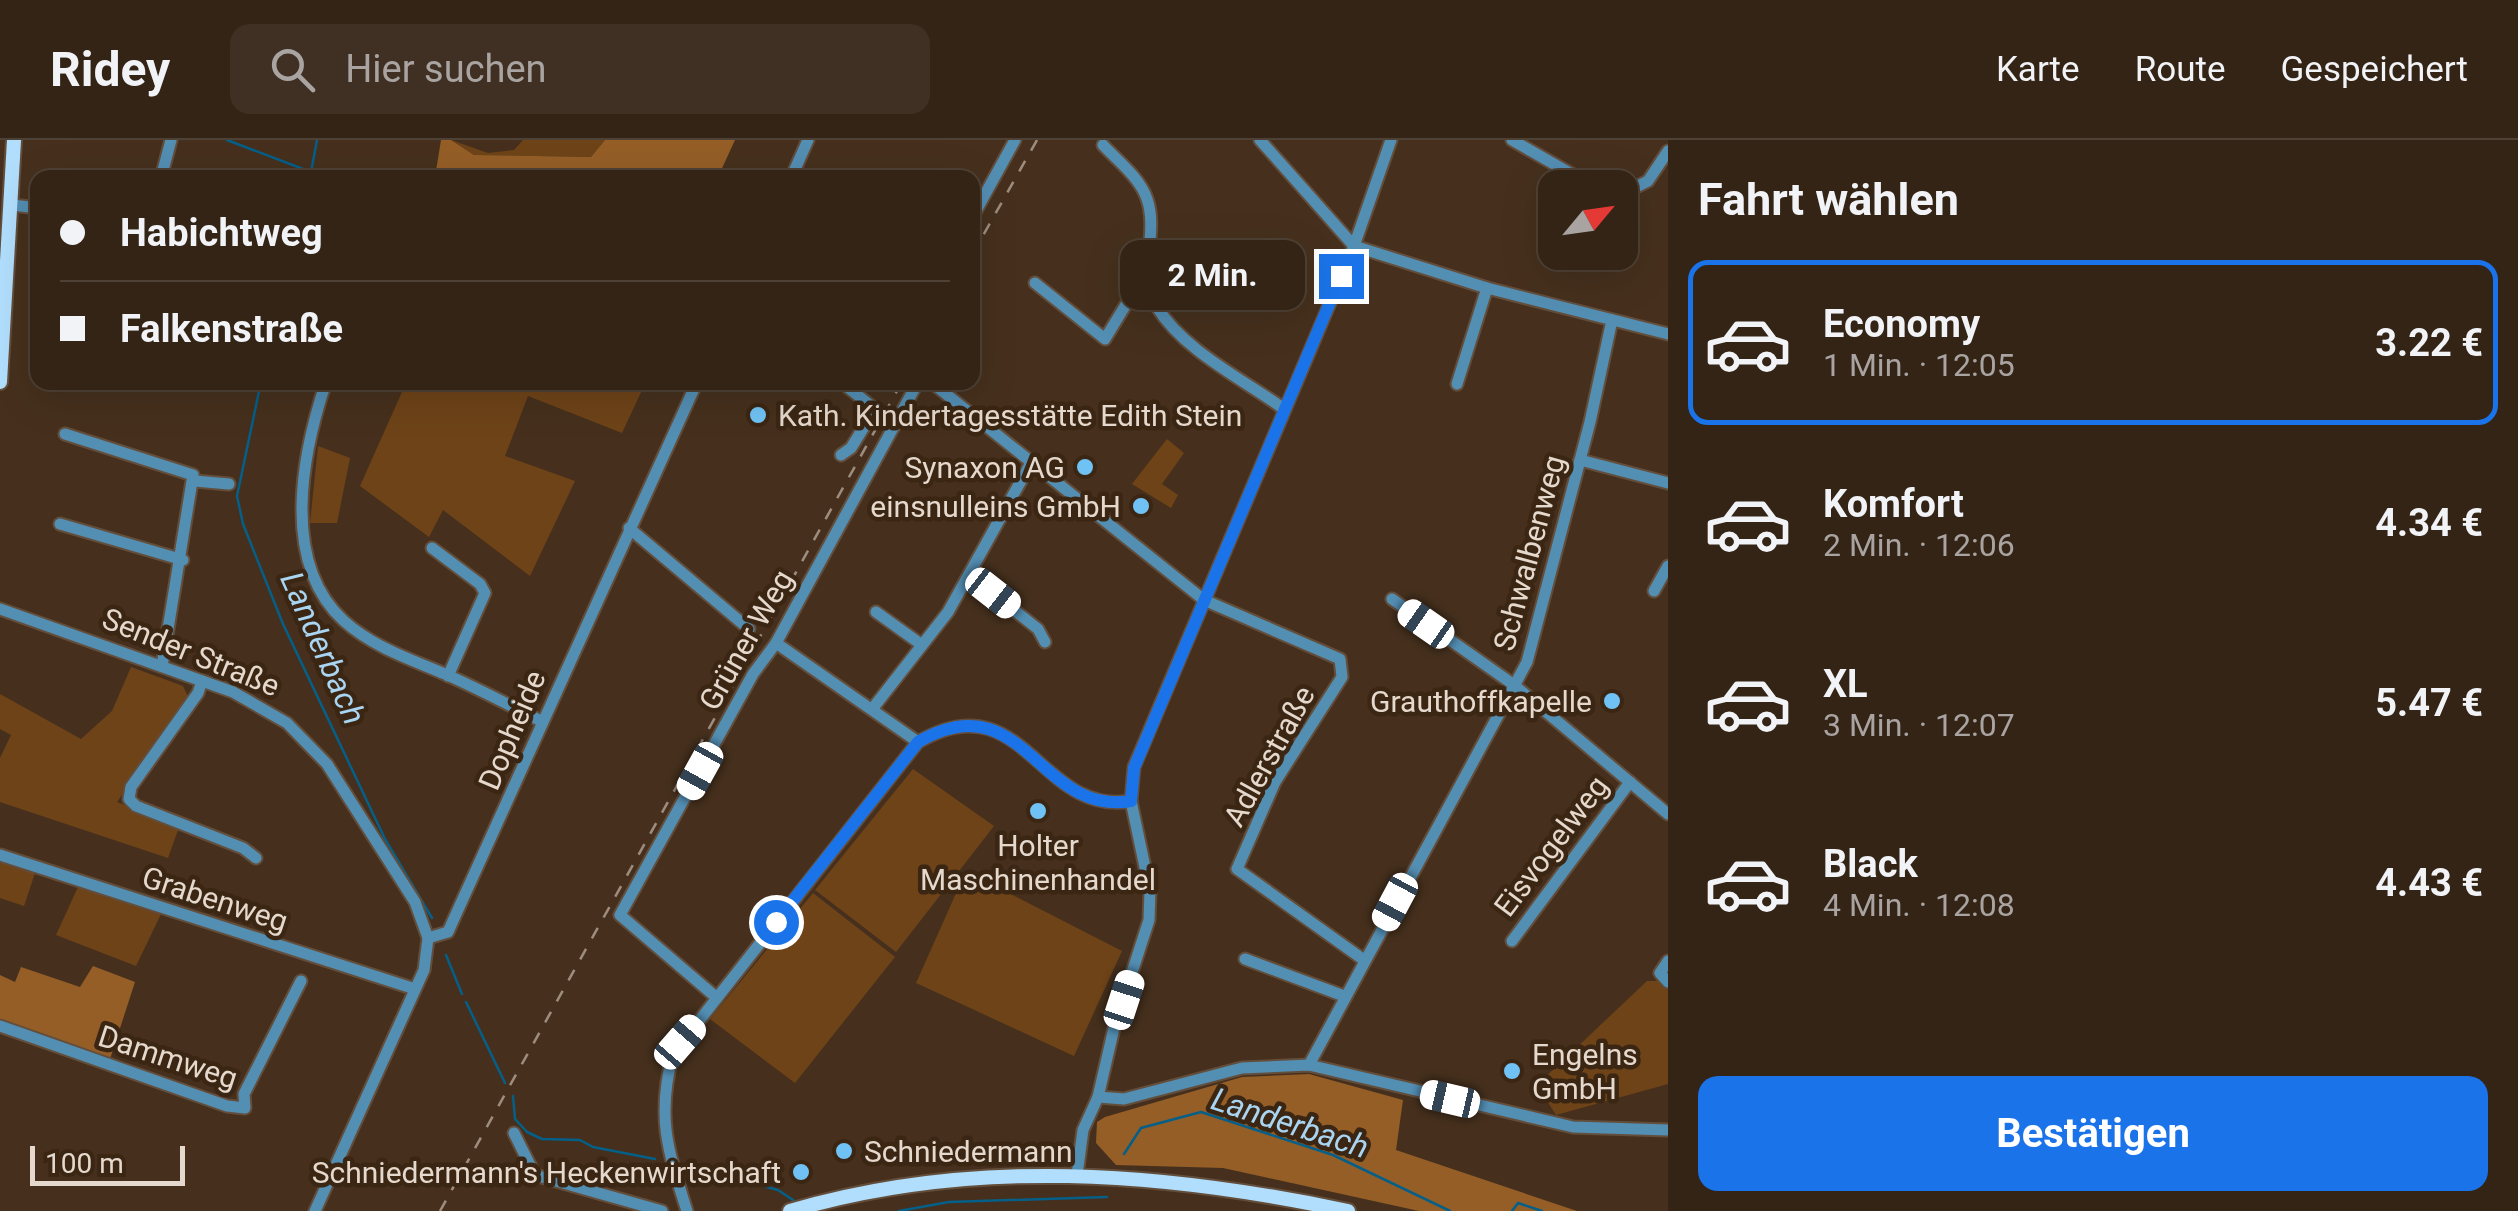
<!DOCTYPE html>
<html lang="de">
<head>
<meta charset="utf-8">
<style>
  :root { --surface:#342416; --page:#3f3023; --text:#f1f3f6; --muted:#a9a4a1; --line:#4e4135; --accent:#1a73e8 }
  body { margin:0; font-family:Roboto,sans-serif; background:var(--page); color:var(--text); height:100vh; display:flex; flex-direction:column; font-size:38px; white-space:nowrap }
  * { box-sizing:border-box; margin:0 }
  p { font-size:32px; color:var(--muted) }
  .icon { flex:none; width:55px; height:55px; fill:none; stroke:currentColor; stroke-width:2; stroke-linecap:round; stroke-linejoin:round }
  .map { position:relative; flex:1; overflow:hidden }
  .details { display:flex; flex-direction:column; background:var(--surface); width:850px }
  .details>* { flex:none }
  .banner { position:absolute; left:30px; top:30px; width:950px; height:220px; border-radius:20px; box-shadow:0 10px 40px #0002,0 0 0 2px var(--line); display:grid; align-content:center; height:220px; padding:0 30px; background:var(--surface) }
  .needle { width:65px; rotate:61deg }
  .tools { position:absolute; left:1538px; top:30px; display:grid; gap:20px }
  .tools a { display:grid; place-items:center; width:100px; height:100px; border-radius:20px; background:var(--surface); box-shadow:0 10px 40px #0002,0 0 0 2px var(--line); font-size:50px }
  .scale { position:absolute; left:30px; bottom:25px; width:155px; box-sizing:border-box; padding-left:10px; border:5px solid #e5d8cc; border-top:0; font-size:28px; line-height:35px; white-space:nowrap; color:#e5d8cc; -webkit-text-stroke:8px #3b2613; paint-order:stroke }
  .end { position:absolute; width:45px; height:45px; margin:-22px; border:12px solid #1a73e8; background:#fff; box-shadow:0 0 0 5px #fff }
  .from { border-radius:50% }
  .bubble { position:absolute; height:70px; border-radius:20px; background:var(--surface); box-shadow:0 10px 40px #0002,0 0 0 2px var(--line); font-size:32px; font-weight:700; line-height:70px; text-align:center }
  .car { position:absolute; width:30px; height:60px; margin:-30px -15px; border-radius:12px; box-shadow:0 0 8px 2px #0007; background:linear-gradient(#fff 24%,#345 0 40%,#fff 0 76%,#345 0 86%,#fff 0) }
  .banner b { display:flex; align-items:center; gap:35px; height:95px; font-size:38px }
  .banner b+b { border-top:2px solid var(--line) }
  .banner i { width:25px; height:25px; background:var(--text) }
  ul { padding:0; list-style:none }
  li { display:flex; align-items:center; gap:30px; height:165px; margin:0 20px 15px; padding:0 10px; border:5px solid transparent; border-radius:20px }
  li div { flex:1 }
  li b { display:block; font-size:38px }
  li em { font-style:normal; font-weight:700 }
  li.on { border-color:var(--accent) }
  li>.icon { width:90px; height:90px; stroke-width:1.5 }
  h2 { padding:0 30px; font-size:45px; line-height:120px }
  .cta { display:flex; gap:20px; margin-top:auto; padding:20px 30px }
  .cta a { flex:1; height:115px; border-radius:20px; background:var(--accent); color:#fff; font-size:40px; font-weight:700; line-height:115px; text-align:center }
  header { display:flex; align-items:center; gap:60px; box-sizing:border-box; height:140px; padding:0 50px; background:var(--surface); border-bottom:2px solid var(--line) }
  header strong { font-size:48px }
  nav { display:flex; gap:55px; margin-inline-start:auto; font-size:35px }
  .search { width:700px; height:90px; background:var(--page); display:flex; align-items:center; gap:25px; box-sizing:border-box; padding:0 35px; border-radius:20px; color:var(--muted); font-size:38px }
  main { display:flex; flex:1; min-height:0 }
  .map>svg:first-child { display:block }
  .green { fill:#6e4318 }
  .forest { fill:#955e27 }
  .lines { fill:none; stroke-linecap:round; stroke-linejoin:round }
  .stream { stroke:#045f89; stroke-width:2.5 }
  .minor-casing { stroke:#634e3c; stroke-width:15 }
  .major-casing { stroke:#634e3c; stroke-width:18 }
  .minor { stroke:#538eb3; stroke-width:11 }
  .major { stroke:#b1defc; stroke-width:14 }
  .rail { stroke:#9e8d7e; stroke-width:2.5; stroke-dasharray:12 12; stroke-linecap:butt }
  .route { stroke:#1a73e8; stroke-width:12 }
  .poi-dot { fill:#70c2f4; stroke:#3b2613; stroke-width:4 }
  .labels { text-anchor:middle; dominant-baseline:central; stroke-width:9; stroke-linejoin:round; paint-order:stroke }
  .poi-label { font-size:30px; fill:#e5d8cc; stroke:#3b2613; text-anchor:end }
  .street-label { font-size:30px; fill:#e5d8cc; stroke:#3b2613 }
  .water-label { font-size:32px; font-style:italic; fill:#a9d5f3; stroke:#3b2613 }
</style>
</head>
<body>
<header>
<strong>Ridey</strong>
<div class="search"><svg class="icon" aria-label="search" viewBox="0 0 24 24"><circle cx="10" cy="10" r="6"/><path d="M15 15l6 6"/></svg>Hier suchen</div>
<nav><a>Karte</a><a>Route</a><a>Gespeichert</a></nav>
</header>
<main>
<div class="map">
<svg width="1668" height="1071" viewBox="0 0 1668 1071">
  <rect width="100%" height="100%" fill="#46301d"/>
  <g class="green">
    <polygon points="451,0 488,13 514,10 523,0 605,0 591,17 474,15"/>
    <polygon points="640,243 644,246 622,293 528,256 505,316 575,341 530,436 443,370 429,397 360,346 406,243"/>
    <polygon points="1167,299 1184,313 1162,344 1178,355 1171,368 1132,344"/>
    <polygon points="318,306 350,318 337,383 310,383"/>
    <polygon points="131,527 183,546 189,559 117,662 179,687 168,718 0,662 0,618 11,595 0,589 0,554 81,599 112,571"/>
    <polygon points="913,629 994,686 896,812 815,750"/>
    <polygon points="0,721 35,733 24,766 0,758"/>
    <polygon points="966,731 1122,811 1074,916 916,843"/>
    <polygon points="78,747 161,774 136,826 56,795"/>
    <polygon points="813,753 895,817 795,943 710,879"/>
    <polygon points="1647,841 1657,841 1668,850 1668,944 1556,975 1537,945"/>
  </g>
  <g class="forest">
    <polygon points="441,0 451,0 474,15 591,17 605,0 735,0 718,37 435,37"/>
    <polygon points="93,826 135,842 110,919 0,880 0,835 15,842 21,827 80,847"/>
    <polygon points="1309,934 1403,960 1396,1010 1577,1071 1419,1071 1223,1028 1116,1025 1096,1003 1097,982 1105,977 1242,937"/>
  </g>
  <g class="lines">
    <g class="stream">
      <polyline points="227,0 311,32 310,38"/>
      <polyline points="311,32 317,0"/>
      <polyline points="261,242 237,356 243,384 283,484 385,699 432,778"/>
      <polyline points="446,815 462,854"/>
      <polyline points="466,862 505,943"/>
      <polyline points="513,956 515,979 527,992 542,999 580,1000 593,1007 655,1019"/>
      <polyline points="1124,1014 1141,988 1201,972 1333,1015 1450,1071"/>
      <polyline points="683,1025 778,1050 796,1062"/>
      <polyline points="899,1071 949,1062 1107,1057"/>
      <polyline points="1512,1071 1518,1063 1542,1071"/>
    </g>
    <defs>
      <g id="minor">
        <polyline points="1260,0 1354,106 1487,148 1668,194"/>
        <polyline points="1512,0 1596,48"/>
        <path d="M1103 5C1118 21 1140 38 1147 59 1159 93 1137 135 1157 167 1183 210 1244 240 1284 269"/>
        <polyline points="349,37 353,38"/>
        <polyline points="161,38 171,0"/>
        <polyline points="791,38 808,0"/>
        <polyline points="1620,55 1648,41 1668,11"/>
        <polyline points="12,65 38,68"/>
        <polyline points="972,78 1015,0"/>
        <polyline points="1035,143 1105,199 1136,148 1149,142"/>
        <path d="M326 242C302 314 280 423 344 481 373 507 410 519 445 534 477 548 509 565 541 581"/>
        <polyline points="841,242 875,269 851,308 841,315"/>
        <polyline points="931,242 1204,460 1340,519 1342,537 1275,642 1237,729 1364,820"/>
        <polyline points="1457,244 1487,148"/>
        <polyline points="65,294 193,335 162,526"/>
        <polyline points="1580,320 1668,343"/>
        <polyline points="195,341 229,344"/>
        <polyline points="60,384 183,420"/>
        <polyline points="629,388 749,489"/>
        <polyline points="432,408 480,444 485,453 448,536"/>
        <polyline points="970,435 1038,489 1045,502"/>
        <polyline points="1654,451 1668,426"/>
        <polyline points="1392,459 1514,545 1668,674"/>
        <polyline points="0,469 233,552 287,583 327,624 415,762 428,798 424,830 315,1071"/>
        <polyline points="876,472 922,505"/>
        <polyline points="776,503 918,602"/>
        <polyline points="202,541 198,553 131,647 129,659 136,666 243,708 256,718"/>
        <polyline points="873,568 948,472 1032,321"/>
        <polyline points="0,715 415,849"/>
        <polyline points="428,798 448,792 452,783 697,242"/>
        <polyline points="1512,801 1630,642"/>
        <polyline points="1245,819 1344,856"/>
        <polyline points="1668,821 1660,833 1668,842"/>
        <polyline points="717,858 620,775 753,534 776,503 918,242"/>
        <polyline points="0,886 227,966 245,968 244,954 301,841"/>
        <polyline points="1309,925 1527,522 1590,282 1612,180"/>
        <polyline points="1098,957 1124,959 1242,928 1309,925 1573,987 1668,990"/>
        <polyline points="514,993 535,1035 662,1071"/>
        <polyline points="1077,1035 1083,990 1098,957 1114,888 1149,780 1150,751 1131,661 1134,627 1354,106 1391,0"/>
        <path d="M687 1071C668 1011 656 977 673 914L918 602C1024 540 1039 677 1131 661"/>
      </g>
      <g id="major">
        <polyline points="0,242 14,0"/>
        <path d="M790 1071C974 1017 1163 1032 1348 1071"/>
      </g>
    </defs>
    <use href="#minor" class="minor-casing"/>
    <use href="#major" class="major-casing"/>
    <use href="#minor" class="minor"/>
    <use href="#major" class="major"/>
    <g class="rail">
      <polyline points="972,115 1037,0"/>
      <polyline points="440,1071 902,242"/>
    </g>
  </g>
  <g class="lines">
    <path class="route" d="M776 782 918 602C1023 540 1039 677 1131 661L1134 628 1341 136"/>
  </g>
  <g class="poi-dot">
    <circle cx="758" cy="275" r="10"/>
    <circle cx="1085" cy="327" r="10"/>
    <circle cx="1141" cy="366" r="10"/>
    <circle cx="1612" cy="561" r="10"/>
    <circle cx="1038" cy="671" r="10"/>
    <circle cx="1512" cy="931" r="10"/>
    <circle cx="844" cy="1011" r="10"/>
    <circle cx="801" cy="1032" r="10"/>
  </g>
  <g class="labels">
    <g class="poi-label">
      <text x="778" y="275" text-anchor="start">Kath. Kindertagesstätte Edith Stein</text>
      <text x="1065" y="327">Synaxon AG</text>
      <text x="1121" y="366">einsnulleins GmbH</text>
      <text x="1592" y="561">Grauthoffkapelle</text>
      <text x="1038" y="705" text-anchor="middle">Holter<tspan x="1038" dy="34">Maschinenhandel</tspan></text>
      <text x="1532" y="914" text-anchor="start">Engelns<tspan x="1532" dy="34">GmbH</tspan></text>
      <text x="864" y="1011" text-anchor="start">Schniedermann</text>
      <text x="781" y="1032">Schniedermann's Heckenwirtschaft</text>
    </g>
    <g class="street-label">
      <text transform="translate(1529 413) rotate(-75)">Schwalbenweg</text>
      <text transform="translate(746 500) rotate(-60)">Grüner Weg</text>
      <text transform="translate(191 512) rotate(22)">Sender Straße</text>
      <text transform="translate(512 590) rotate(-67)">Dopheide</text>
      <text transform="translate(1269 616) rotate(-61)">Adlerstraße</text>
      <text transform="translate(1551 706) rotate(-53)">Eisvogelweg</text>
      <text transform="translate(215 759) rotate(18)">Grabenweg</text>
      <text transform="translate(168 917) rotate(18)">Dammweg</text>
    </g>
    <g class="water-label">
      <text transform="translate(323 508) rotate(66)">Landerbach</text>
      <text transform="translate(1290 983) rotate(18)">Landerbach</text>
    </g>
  </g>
</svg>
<div class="tools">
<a><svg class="needle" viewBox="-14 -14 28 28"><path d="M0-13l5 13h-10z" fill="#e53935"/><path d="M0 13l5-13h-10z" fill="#a9a4a1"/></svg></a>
</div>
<div class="scale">100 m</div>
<i class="end from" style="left:776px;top:782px"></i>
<i class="end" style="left:1341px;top:136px"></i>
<div class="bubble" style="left:1120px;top:100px;width:185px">2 Min.</div>
<i class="car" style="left:993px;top:453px;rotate:128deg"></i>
<i class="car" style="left:1426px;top:484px;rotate:305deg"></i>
<i class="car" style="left:700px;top:631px;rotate:209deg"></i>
<i class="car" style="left:1395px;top:762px;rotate:208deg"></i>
<i class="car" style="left:1124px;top:860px;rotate:18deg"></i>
<i class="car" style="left:680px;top:902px;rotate:41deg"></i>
<i class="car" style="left:1450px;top:959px;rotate:283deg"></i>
<div class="banner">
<b><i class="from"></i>Habichtweg</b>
<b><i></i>Falkenstraße</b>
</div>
</div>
<section class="details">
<h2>Fahrt wählen</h2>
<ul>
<li class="on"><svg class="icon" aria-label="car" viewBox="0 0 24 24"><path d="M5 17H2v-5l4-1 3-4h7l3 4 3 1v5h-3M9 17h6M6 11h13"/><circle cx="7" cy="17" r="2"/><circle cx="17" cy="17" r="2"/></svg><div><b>Economy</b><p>1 Min. · 12:05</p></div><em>3.22 €</em></li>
<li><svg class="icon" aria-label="car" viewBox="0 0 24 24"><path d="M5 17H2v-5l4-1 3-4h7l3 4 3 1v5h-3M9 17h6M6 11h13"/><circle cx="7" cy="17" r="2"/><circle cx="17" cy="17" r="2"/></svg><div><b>Komfort</b><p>2 Min. · 12:06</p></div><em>4.34 €</em></li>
<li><svg class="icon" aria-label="car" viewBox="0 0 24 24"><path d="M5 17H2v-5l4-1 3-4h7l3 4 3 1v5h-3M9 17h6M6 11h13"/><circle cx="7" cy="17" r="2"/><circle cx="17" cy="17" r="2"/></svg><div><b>XL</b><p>3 Min. · 12:07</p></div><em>5.47 €</em></li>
<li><svg class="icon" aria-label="car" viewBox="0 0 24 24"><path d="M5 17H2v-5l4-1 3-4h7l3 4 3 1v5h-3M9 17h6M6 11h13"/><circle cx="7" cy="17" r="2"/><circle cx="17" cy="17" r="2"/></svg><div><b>Black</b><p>4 Min. · 12:08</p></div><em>4.43 €</em></li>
</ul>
<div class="cta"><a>Bestätigen</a></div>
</section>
</main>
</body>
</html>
